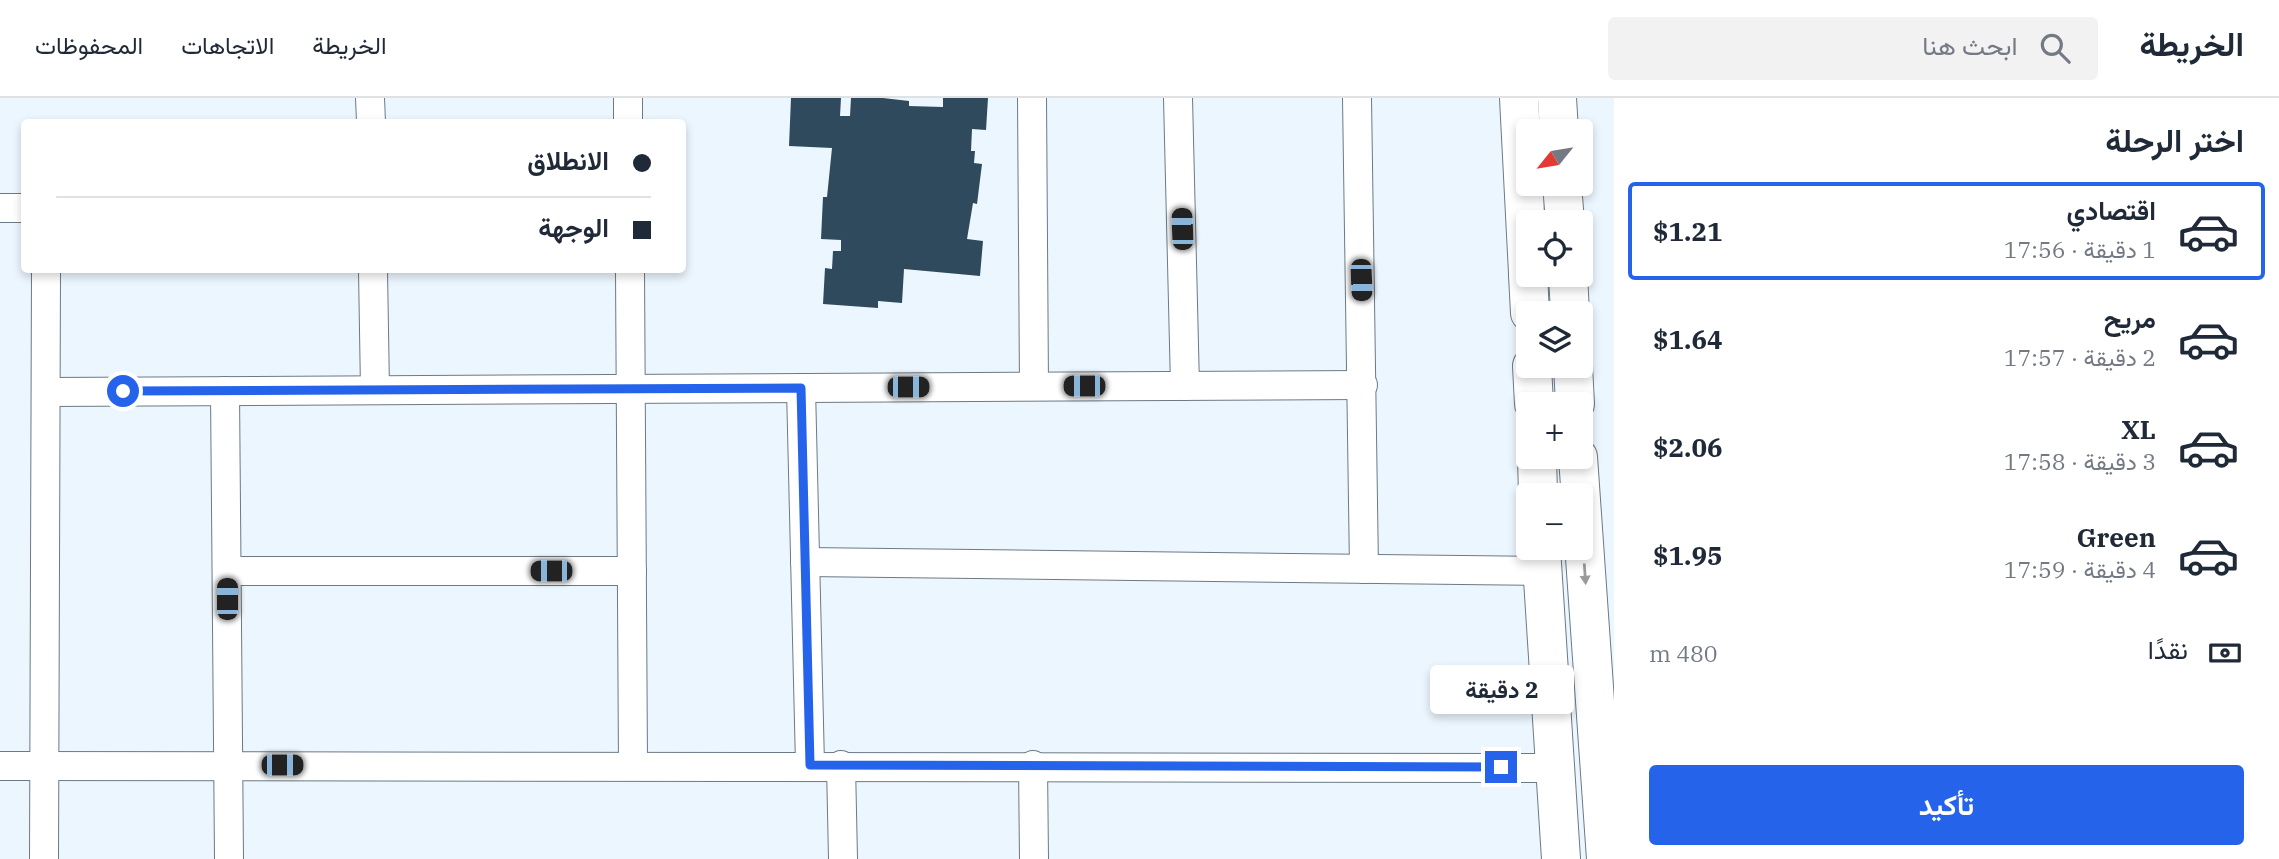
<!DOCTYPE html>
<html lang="ar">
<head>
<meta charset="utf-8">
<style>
  :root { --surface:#fff; --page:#f2f2f3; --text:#1f2937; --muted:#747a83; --line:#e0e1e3; --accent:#2563eb }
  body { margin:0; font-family:"IBM Plex Serif",Vazirmatn,serif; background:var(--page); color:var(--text); direction:rtl; height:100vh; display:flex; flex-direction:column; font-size:26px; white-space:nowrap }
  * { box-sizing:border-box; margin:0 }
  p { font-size:23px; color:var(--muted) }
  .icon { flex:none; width:38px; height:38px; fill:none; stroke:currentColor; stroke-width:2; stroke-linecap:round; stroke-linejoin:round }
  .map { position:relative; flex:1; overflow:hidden; direction:ltr }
  .drawer { display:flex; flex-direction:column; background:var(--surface); width:665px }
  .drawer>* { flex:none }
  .top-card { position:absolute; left:21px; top:21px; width:665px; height:154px; border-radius:7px; box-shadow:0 4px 10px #0003; direction:rtl; display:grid; align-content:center; height:154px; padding:0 35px; background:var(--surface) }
  .needle { width:46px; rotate:240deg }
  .buttons { position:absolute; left:1516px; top:21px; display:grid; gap:14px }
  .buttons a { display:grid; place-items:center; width:77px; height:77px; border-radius:7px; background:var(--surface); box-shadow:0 4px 10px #0003; font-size:35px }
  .end { position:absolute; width:32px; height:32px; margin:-16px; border:9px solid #2563eb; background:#fff; box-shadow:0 0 0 4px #fff }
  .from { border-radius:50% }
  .bubble { position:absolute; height:49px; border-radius:7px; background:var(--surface); box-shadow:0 4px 10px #0003; font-size:23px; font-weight:700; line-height:49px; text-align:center; direction:rtl }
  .car { position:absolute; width:21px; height:42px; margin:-21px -10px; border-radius:9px; box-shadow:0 0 5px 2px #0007; background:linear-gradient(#222 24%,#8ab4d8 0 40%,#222 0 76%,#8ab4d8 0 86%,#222 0) }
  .top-card b { display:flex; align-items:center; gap:24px; height:66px; font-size:26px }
  .top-card b+b { border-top:2px solid var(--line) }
  .top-card i { width:18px; height:18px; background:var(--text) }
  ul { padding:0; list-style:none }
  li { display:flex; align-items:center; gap:21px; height:98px; margin:0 14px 10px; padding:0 21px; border:4px solid transparent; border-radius:7px }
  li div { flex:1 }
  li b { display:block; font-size:26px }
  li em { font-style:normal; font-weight:700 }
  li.active { border-color:var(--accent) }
  li>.icon { width:63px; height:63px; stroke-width:1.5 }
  h2 { padding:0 35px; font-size:32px; line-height:84px }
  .pay { display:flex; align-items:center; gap:18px; height:77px; padding:0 35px; font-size:26px }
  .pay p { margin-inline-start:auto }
  .action { display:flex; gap:14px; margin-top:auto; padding:14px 35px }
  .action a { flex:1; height:80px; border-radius:7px; background:var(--accent); color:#fff; font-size:28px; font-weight:700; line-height:80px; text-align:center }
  header { display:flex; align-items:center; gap:42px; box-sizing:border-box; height:98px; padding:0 35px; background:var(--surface); border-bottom:2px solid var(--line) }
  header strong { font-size:33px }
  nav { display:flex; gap:38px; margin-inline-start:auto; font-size:24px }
  .search { width:490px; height:63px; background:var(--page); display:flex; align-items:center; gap:18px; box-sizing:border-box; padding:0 24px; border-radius:7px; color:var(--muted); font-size:26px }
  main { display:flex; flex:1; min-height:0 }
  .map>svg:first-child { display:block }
  .building { fill:#2f4a5d }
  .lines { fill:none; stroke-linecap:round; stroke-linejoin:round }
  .street-casing { stroke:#6b7a85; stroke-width:30 }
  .secondary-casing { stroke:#6b7a85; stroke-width:40 }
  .primary-casing { stroke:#6b7a85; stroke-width:40 }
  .street { stroke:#fff; stroke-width:28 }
  .secondary { stroke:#fff; stroke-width:38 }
  .primary { stroke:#fff; stroke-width:38 }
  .oneway { fill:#999c9e }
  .route { stroke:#2563eb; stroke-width:9 }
</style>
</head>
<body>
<header>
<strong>الخريطة</strong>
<div class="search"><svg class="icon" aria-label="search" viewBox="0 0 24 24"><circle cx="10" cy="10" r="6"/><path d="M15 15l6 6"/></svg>ابحث هنا</div>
<nav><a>الخريطة</a><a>الاتجاهات</a><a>المحفوظات</a></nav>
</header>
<main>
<section class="drawer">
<h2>اختر الرحلة</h2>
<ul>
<li class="active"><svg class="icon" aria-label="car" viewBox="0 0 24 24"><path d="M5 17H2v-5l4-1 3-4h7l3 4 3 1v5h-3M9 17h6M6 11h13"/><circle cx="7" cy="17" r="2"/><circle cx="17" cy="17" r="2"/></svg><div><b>اقتصادي</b><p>1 دقيقة · 17:56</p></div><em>$1.21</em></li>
<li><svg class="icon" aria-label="car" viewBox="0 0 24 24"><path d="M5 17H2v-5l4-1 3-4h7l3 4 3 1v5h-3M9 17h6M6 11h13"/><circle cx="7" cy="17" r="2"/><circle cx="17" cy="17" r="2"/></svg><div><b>مريح</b><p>2 دقيقة · 17:57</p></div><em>$1.64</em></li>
<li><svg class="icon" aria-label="car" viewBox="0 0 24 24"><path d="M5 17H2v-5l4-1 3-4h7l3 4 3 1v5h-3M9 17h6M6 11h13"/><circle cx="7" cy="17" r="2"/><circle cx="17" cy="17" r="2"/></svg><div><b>XL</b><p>3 دقيقة · 17:58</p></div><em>$2.06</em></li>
<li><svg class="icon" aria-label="car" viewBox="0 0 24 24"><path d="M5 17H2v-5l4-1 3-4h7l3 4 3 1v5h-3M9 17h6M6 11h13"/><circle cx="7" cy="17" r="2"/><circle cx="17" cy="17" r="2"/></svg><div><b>Green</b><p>4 دقيقة · 17:59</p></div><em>$1.95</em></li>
</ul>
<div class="pay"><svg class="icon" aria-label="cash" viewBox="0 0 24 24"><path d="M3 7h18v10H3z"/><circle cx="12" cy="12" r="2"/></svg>نقدًا<p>480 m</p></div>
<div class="action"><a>تأكيد</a></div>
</section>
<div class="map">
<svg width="1614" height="761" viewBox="0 0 1614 761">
  <rect width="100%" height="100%" fill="#ecf6fe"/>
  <polygon class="building" points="791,0 841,0 840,18 850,18 851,0 883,0 909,3 909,8 943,9 943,0 988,0 986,32 972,31 971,53 975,53 974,65 982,66 977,106 973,105 967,141 983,143 980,178 904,171 902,205 878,203 878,210 823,206 825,170 832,171 833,153 841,153 841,142 821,141 823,99 827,99 832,50 789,48"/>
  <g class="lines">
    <defs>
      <g id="street">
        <polyline points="370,0 371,24"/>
        <polyline points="628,0 628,24"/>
        <polyline points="1032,0 1034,288"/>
        <polyline points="1178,0 1185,288"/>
        <polyline points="1357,0 1364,471"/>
        <polyline points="0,110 24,110"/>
        <polyline points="373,172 375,292"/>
        <polyline points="630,172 633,667"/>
        <polyline points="801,290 810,667"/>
        <polyline points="225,293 229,761"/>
        <polyline points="46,294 1363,287"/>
        <polyline points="805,464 1542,473"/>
        <polyline points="227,473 632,473"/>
        <polyline points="841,667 843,761"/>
        <polyline points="1033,667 1034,761"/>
        <polyline points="0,668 1556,670"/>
        <polyline points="44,761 46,172"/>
      </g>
      <g id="secondary">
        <polyline points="1519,0 1528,175"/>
        <polyline points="1528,177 1530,215"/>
        <polyline points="1532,268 1534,306"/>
        <polyline points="1537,359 1538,397"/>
        <polyline points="1541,450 1561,761"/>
      </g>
      <g id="primary">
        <polyline points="1557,0 1559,33"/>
        <polyline points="1562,86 1565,124"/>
        <polyline points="1568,177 1570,215"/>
        <polyline points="1573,268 1575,306"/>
        <polyline points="1578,359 1606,761"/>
      </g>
    </defs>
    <use href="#street" class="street-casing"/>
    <use href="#secondary" class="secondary-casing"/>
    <use href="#primary" class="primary-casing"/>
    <use href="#street" class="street"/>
    <use href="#secondary" class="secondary"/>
    <use href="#primary" class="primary"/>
  </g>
  <defs><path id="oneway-solid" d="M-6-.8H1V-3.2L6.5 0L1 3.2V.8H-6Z" transform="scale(1.75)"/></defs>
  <use class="oneway" href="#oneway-solid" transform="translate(1585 476) rotate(86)"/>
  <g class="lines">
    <polyline class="route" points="123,293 801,290 810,667 1501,669"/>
  </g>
</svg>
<div class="buttons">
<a><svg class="needle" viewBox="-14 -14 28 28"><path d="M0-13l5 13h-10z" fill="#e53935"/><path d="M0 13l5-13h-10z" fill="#747a83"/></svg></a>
<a><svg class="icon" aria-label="locate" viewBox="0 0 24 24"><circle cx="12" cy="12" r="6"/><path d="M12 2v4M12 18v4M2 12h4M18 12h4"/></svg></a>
<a><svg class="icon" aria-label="layers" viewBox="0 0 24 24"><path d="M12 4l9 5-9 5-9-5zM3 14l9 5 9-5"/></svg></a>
<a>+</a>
<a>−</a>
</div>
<i class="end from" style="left:123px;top:293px"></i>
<i class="end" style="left:1501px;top:669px"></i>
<div class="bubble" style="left:1430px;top:567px;width:144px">2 دقيقة</div>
<i class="car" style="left:1182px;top:131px;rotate:358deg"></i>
<i class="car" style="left:1361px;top:182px;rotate:178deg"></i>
<i class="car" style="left:1084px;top:288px;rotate:270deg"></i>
<i class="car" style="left:908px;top:289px;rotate:90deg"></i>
<i class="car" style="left:551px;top:473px;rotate:270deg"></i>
<i class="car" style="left:227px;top:501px;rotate:0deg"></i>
<i class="car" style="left:282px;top:667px;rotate:90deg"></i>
<div class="top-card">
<b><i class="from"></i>الانطلاق</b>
<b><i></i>الوجهة</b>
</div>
</div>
</main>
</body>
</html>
